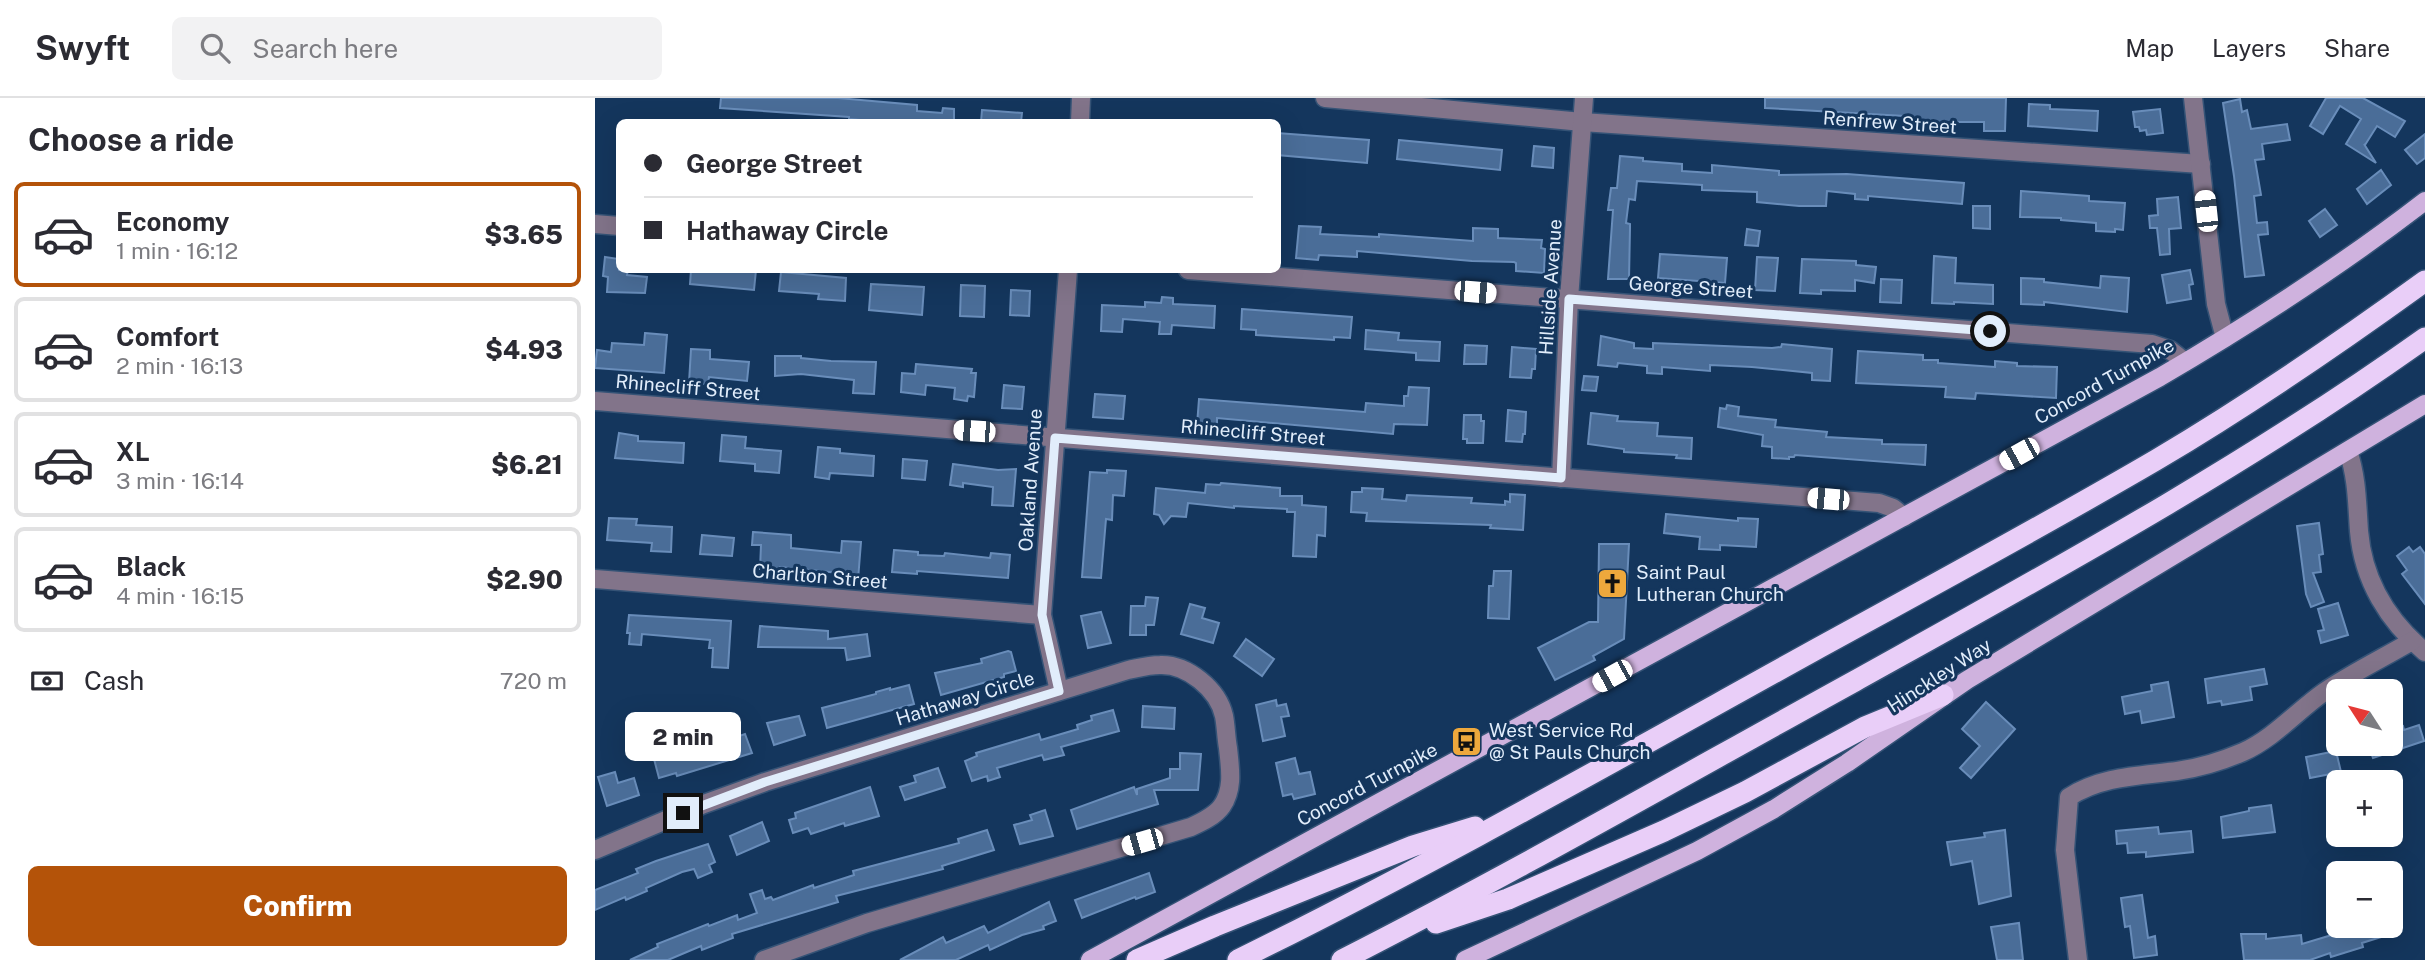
<!DOCTYPE html>
<html lang="en">
<head>
<meta charset="utf-8">
<style>
  :root { --surface:#fff; --page:#f2f2f3; --text:#2b2b33; --muted:#7c7c81; --line:#e1e1e2; --accent:#b45309 }
  body { margin:0; font-family:"Public Sans",sans-serif; background:var(--page); color:var(--text); height:100vh; display:flex; flex-direction:column; font-size:26px; white-space:nowrap }
  * { box-sizing:border-box; margin:0 }
  p { font-size:23px; color:var(--muted) }
  .icon { flex:none; width:38px; height:38px; fill:none; stroke:currentColor; stroke-width:2; stroke-linecap:round; stroke-linejoin:round }
  .map { position:relative; flex:1; overflow:hidden }
  .sheet { display:flex; flex-direction:column; background:var(--surface); width:595px }
  .sheet>* { flex:none }
  .hud { position:absolute; left:21px; top:21px; width:665px; height:154px; border-radius:10px; box-shadow:0 7px 28px #0002; display:grid; align-content:center; height:154px; padding:0 28px; background:var(--surface) }
  .needle { width:46px; rotate:306deg }
  .fabs { position:absolute; left:1731px; top:581px; display:grid; gap:14px }
  .fabs a { display:grid; place-items:center; width:77px; height:77px; border-radius:10px; background:var(--surface); box-shadow:0 7px 28px #0002; font-size:35px }
  .end { position:absolute; width:32px; height:32px; margin:-16px; border:9px solid #e1edfb; background:#111; box-shadow:0 0 0 4px #111 }
  .from { border-radius:50% }
  .bubble { position:absolute; height:49px; border-radius:10px; background:var(--surface); box-shadow:0 7px 28px #0002; font-size:23px; font-weight:800; line-height:49px; text-align:center }
  .car { position:absolute; width:21px; height:42px; margin:-21px -10px; border-radius:9px; box-shadow:0 0 5px 2px #0007; background:linear-gradient(#fff 24%,#345 0 40%,#fff 0 76%,#345 0 86%,#fff 0) }
  .hud b { display:flex; align-items:center; gap:24px; height:66px; font-size:26px }
  .hud b+b { border-top:2px solid var(--line) }
  .hud i { width:18px; height:18px; background:var(--text) }
  ul { padding:0; list-style:none }
  li { display:flex; align-items:center; gap:21px; height:105px; margin:0 14px 10px; padding:0 14px; border:4px solid var(--line); border-radius:10px }
  li div { flex:1 }
  li b { display:block; font-size:26px }
  li em { font-style:normal; font-weight:800 }
  li.current { border-color:var(--accent) }
  li>.icon { width:63px; height:63px; stroke-width:1.5 }
  h2 { padding:0 28px; font-size:32px; line-height:84px }
  .pay { display:flex; align-items:center; gap:18px; height:77px; padding:0 28px; font-size:26px }
  .pay p { margin-inline-start:auto }
  .cta { display:flex; gap:14px; margin-top:auto; padding:14px 28px }
  .cta a { flex:1; height:80px; border-radius:10px; background:var(--accent); color:#fff; font-size:28px; font-weight:800; line-height:80px; text-align:center }
  header { display:flex; align-items:center; gap:42px; box-sizing:border-box; height:98px; padding:0 35px; background:var(--surface); border-bottom:2px solid var(--line) }
  header strong { font-size:33px }
  nav { display:flex; gap:38px; margin-inline-start:auto; font-size:24px }
  .search { width:490px; height:63px; background:var(--page); display:flex; align-items:center; gap:18px; box-sizing:border-box; padding:0 24px; border-radius:10px; color:var(--muted); font-size:26px }
  main { display:flex; flex:1; min-height:0 }
  .map>svg:first-child { display:block }
  .building { fill:#4a6d98; stroke:#698dba; stroke-width:2 }
  .lines { fill:none; stroke-linecap:round; stroke-linejoin:round }
  .minor-casing { stroke:#355376; stroke-width:21 }
  .major-casing { stroke:#355376; stroke-width:21 }
  .highway-casing { stroke:#355376; stroke-width:24 }
  .minor { stroke:#82748a; stroke-width:18 }
  .major { stroke:#cfb2de; stroke-width:18 }
  .highway { stroke:#e9cef8; stroke-width:21 }
  .route { stroke:#e1edfb; stroke-width:9 }
  .labels { text-anchor:middle; dominant-baseline:central; stroke-width:6; stroke-linejoin:round; paint-order:stroke }
  .street-label { font-size:19px; fill:#e1edfb; stroke:#14365d }
  .poi-label { font-size:19px; fill:#e1edfb; stroke:#14365d; text-anchor:start }
</style>
</head>
<body>
<header>
<strong>Swyft</strong>
<div class="search"><svg class="icon" aria-label="search" viewBox="0 0 24 24"><circle cx="10" cy="10" r="6"/><path d="M15 15l6 6"/></svg>Search here</div>
<nav><a>Map</a><a>Layers</a><a>Share</a></nav>
</header>
<main>
<section class="sheet">
<h2>Choose a ride</h2>
<ul>
<li class="current"><svg class="icon" aria-label="car" viewBox="0 0 24 24"><path d="M5 17H2v-5l4-1 3-4h7l3 4 3 1v5h-3M9 17h6M6 11h13"/><circle cx="7" cy="17" r="2"/><circle cx="17" cy="17" r="2"/></svg><div><b>Economy</b><p>1 min · 16:12</p></div><em>$3.65</em></li>
<li><svg class="icon" aria-label="car" viewBox="0 0 24 24"><path d="M5 17H2v-5l4-1 3-4h7l3 4 3 1v5h-3M9 17h6M6 11h13"/><circle cx="7" cy="17" r="2"/><circle cx="17" cy="17" r="2"/></svg><div><b>Comfort</b><p>2 min · 16:13</p></div><em>$4.93</em></li>
<li><svg class="icon" aria-label="car" viewBox="0 0 24 24"><path d="M5 17H2v-5l4-1 3-4h7l3 4 3 1v5h-3M9 17h6M6 11h13"/><circle cx="7" cy="17" r="2"/><circle cx="17" cy="17" r="2"/></svg><div><b>XL</b><p>3 min · 16:14</p></div><em>$6.21</em></li>
<li><svg class="icon" aria-label="car" viewBox="0 0 24 24"><path d="M5 17H2v-5l4-1 3-4h7l3 4 3 1v5h-3M9 17h6M6 11h13"/><circle cx="7" cy="17" r="2"/><circle cx="17" cy="17" r="2"/></svg><div><b>Black</b><p>4 min · 16:15</p></div><em>$2.90</em></li>
</ul>
<div class="pay"><svg class="icon" aria-label="cash" viewBox="0 0 24 24"><path d="M3 7h18v10H3z"/><circle cx="12" cy="12" r="2"/></svg>Cash<p>720 m</p></div>
<div class="cta"><a>Confirm</a></div>
</section>
<div class="map">
<svg width="1830" height="862" viewBox="0 0 1830 862">
  <rect width="100%" height="100%" fill="#14365d"/>
  <g class="building">
    <polygon points="126,0 243,0 322,7 322,13 347,15 348,10 359,11 359,24 288,24 254,21 254,19 125,10"/>
    <polygon points="1170,0 1411,0 1410,33 1389,33 1389,24 1356,24 1356,27 1343,27 1343,25 1309,26 1309,18 1170,10"/>
    <polygon points="1731,0 1768,0 1810,23 1800,39 1782,28 1770,47 1769,46 1781,65 1751,46 1766,21 1745,8 1728,36 1715,28"/>
    <polygon points="1645,1 1647,14 1652,12 1656,31 1692,26 1695,42 1667,46 1669,61 1660,62 1666,97 1659,98 1662,125 1672,124 1673,136 1663,137 1669,177 1650,179 1639,78 1628,5"/>
    <polygon points="1434,6 1455,7 1455,11 1503,13 1502,33 1433,28"/>
    <polygon points="1565,11 1568,35 1552,37 1551,32 1545,33 1544,29 1540,29 1538,14"/>
    <polygon points="387,12 427,15 426,24 386,24"/>
    <polygon points="682,35 774,42 772,65 682,57"/>
    <polygon points="1830,36 1830,60 1822,66 1810,52"/>
    <polygon points="804,42 907,52 905,72 802,61"/>
    <polygon points="939,48 959,50 958,70 937,68"/>
    <polygon points="1025,58 1048,60 1048,63 1087,66 1087,73 1117,75 1117,67 1184,73 1184,77 1252,76 1369,85 1367,106 1273,98 1273,102 1260,101 1260,96 1232,93 1231,108 1204,108 1162,104 1162,94 1107,92 1107,87 1042,83 1040,102 1034,101 1031,125 1035,126 1035,130 1034,181 1013,181 1018,112 1013,112 1016,90 1022,90"/>
    <polygon points="1786,72 1796,87 1772,106 1762,91"/>
    <polygon points="1426,93 1494,98 1494,103 1530,105 1528,132 1520,131 1520,134 1501,133 1501,125 1466,122 1466,120 1425,119"/>
    <polygon points="1583,99 1586,130 1574,131 1575,156 1565,157 1562,130 1555,130 1554,118 1563,117 1562,101"/>
    <polygon points="1378,108 1395,108 1395,131 1378,130"/>
    <polygon points="1730,111 1742,127 1725,139 1714,123"/>
    <polygon points="704,128 726,129 725,136 784,139 784,136 878,143 878,130 903,131 903,140 947,142 946,150 950,151 949,175 921,173 921,165 919,164 877,163 762,153 762,159 724,157 723,162 701,160"/>
    <polygon points="1152,131 1165,133 1163,148 1150,147"/>
    <polygon points="1065,156 1132,160 1130,185 1063,180"/>
    <polygon points="1339,158 1361,160 1360,185 1398,187 1398,206 1359,204 1359,206 1337,205"/>
    <polygon points="10,159 24,161 24,172 33,172 32,177 52,179 50,195 12,194 13,179 8,178"/>
    <polygon points="1162,159 1183,160 1180,193 1160,192"/>
    <polygon points="1207,161 1261,163 1261,167 1281,169 1279,185 1260,182 1260,193 1226,192 1226,196 1205,195"/>
    <polygon points="96,172 161,172 159,192 95,186"/>
    <polygon points="1595,172 1598,186 1594,187 1596,201 1572,205 1567,177"/>
    <polygon points="186,174 251,180 250,203 223,201 224,196 184,193"/>
    <polygon points="1506,178 1534,180 1532,214 1449,204 1449,207 1426,206 1426,180 1449,181 1449,184 1505,190"/>
    <polygon points="1286,181 1307,182 1306,205 1285,204"/>
    <polygon points="276,186 329,189 327,217 274,212"/>
    <polygon points="366,187 390,188 389,219 365,218"/>
    <polygon points="416,192 435,193 434,218 415,217"/>
    <polygon points="567,199 578,200 578,206 620,208 619,230 577,227 576,236 564,236 565,224 528,221 527,234 506,233 507,207 550,209 550,204 566,205"/>
    <polygon points="647,211 757,219 755,240 739,239 739,242 661,237 661,232 646,231"/>
    <polygon points="771,232 804,235 803,242 845,244 844,263 821,262 821,255 770,251"/>
    <polygon points="50,235 72,237 69,275 0,270 2,252 16,254 17,245 49,247"/>
    <polygon points="1006,238 1039,245 1039,250 1058,251 1058,245 1177,250 1186,249 1187,246 1237,251 1235,283 1217,282 1217,275 1157,269 1115,267 1115,273 1067,269 1067,276 1052,275 1052,268 1023,265 1022,269 1003,267"/>
    <polygon points="870,247 892,248 891,266 869,266"/>
    <polygon points="917,249 941,251 940,271 937,271 936,280 915,279"/>
    <polygon points="96,251 115,252 115,261 154,264 152,283 114,279 113,286 94,285"/>
    <polygon points="1263,253 1328,257 1328,262 1343,262 1343,265 1400,269 1400,263 1422,265 1422,268 1462,269 1461,300 1381,295 1380,301 1350,299 1351,289 1261,285"/>
    <polygon points="180,258 206,258 206,260 236,263 281,264 279,296 258,295 259,282 206,276 180,278"/>
    <polygon points="321,266 377,271 376,275 381,275 379,299 373,298 372,303 359,301 360,290 331,287 330,297 306,294 307,275 320,276"/>
    <polygon points="989,278 1003,279 1001,293 987,292"/>
    <polygon points="409,287 429,289 427,311 407,310"/>
    <polygon points="814,289 834,290 832,327 799,326 798,336 622,320 622,328 602,327 604,301 770,314 771,305 809,308 809,298 813,298"/>
    <polygon points="500,296 530,298 528,321 498,319"/>
    <polygon points="1132,307 1144,309 1143,318 1181,322 1180,329 1232,334 1231,339 1287,342 1287,346 1331,347 1330,367 1200,357 1199,359 1194,359 1194,361 1177,360 1177,349 1167,348 1168,337 1123,329 1125,310 1131,311"/>
    <polygon points="913,312 931,314 930,336 928,336 927,344 911,343"/>
    <polygon points="996,315 1023,318 1022,323 1063,325 1062,338 1097,340 1096,361 1081,360 1082,357 1029,354 1029,351 993,346"/>
    <polygon points="869,317 886,317 886,323 889,323 888,345 872,345 872,341 868,341"/>
    <polygon points="24,335 43,338 43,343 89,345 88,365 20,360"/>
    <polygon points="127,337 151,339 150,350 186,353 184,375 160,373 160,366 125,363"/>
    <polygon points="223,349 245,351 245,355 279,358 278,378 235,375 234,381 220,379"/>
    <polygon points="308,361 332,363 330,382 307,380"/>
    <polygon points="358,366 403,372 421,371 418,408 397,407 398,389 368,385 368,389 355,387"/>
    <polygon points="512,372 531,373 529,398 518,397 517,422 511,421 506,480 487,479 495,374 512,375"/>
    <polygon points="626,385 685,390 685,398 707,398 707,407 731,409 730,438 722,437 721,459 698,458 700,414 692,414 692,411 639,408 639,410 593,405 591,419 576,418 569,426 564,417 559,416 561,390 610,395 611,386 625,387"/>
    <polygon points="767,390 788,391 787,401 811,403 812,397 877,400 876,405 910,407 910,403 915,404 915,396 930,397 928,432 895,430 896,427 771,423 772,415 756,414 757,394 767,394"/>
    <polygon points="1071,416 1143,423 1143,420 1163,421 1161,449 1125,447 1125,452 1104,451 1105,439 1069,435"/>
    <polygon points="14,420 42,421 41,427 77,429 76,454 56,453 57,445 12,442"/>
    <polygon points="1724,425 1728,456 1724,457 1726,474 1718,475 1729,504 1716,509 1711,496 1702,428"/>
    <polygon points="158,434 196,437 196,450 246,455 247,443 266,444 263,482 244,480 244,475 185,469 184,472 165,471 166,447 157,447"/>
    <polygon points="107,437 139,440 137,458 105,456"/>
    <polygon points="1004,446 1034,446 1029,541 998,558 1000,562 960,582 943,550 994,524 1003,524"/>
    <polygon points="1814,449 1818,454 1825,449 1830,456 1830,506 1807,476 1812,472 1802,458"/>
    <polygon points="299,452 323,454 323,457 349,458 350,455 395,460 396,455 415,457 413,480 322,473 322,476 297,474"/>
    <polygon points="899,473 916,473 914,521 893,520 894,488 898,488"/>
    <polygon points="551,499 563,500 559,527 551,527 551,537 535,537 536,508 550,508"/>
    <polygon points="1743,505 1753,537 1726,545 1723,533 1729,532 1723,511"/>
    <polygon points="595,506 610,510 607,520 624,525 618,545 586,536"/>
    <polygon points="506,514 516,545 493,550 486,518"/>
    <polygon points="34,517 136,523 133,570 117,569 118,550 114,550 115,542 47,536 46,547 34,546 35,535 32,535"/>
    <polygon points="165,528 233,533 233,541 272,536 275,558 252,562 250,550 163,549"/>
    <polygon points="651,541 679,561 667,578 639,558"/>
    <polygon points="413,553 416,554 421,573 409,576 409,579 346,597 340,575 387,565 386,561"/>
    <polygon points="1669,571 1672,586 1655,589 1657,602 1627,607 1626,603 1613,605 1610,581"/>
    <polygon points="1573,584 1579,619 1547,625 1545,613 1530,616 1527,599 1557,593 1556,587"/>
    <polygon points="314,587 319,606 232,630 227,610 281,596 281,594 295,590 295,592"/>
    <polygon points="681,602 682,608 691,606 694,618 686,619 690,638 668,643 661,607"/>
    <polygon points="1391,604 1420,631 1376,680 1365,670 1385,648 1367,631"/>
    <polygon points="548,608 580,610 579,631 547,629"/>
    <polygon points="518,612 524,633 466,649 469,657 449,662 447,657 402,670 405,679 393,683 392,678 377,683 370,663 382,658 381,655 444,636 446,642 483,631 482,627 497,622 496,618"/>
    <polygon points="204,618 210,637 179,647 172,625"/>
    <polygon points="1824,627 1829,643 1778,660 1773,646 1796,646 1796,632 1808,628 1809,632"/>
    <polygon points="150,636 157,655 82,678 81,675 64,680 59,661 98,653 98,654"/>
    <polygon points="1741,653 1746,674 1715,680 1711,659"/>
    <polygon points="585,655 606,656 603,692 559,692 563,706 482,731 476,712 539,689 542,697 542,691 575,680 575,671 585,671"/>
    <polygon points="700,660 704,676 715,674 720,696 699,701 697,696 688,698 681,665"/>
    <polygon points="343,670 350,689 310,702 305,689 321,684 319,678"/>
    <polygon points="20,674 23,685 39,680 44,697 12,708 3,679"/>
    <polygon points="275,689 284,718 250,728 249,725 216,736 213,730 198,735 194,722 201,720 200,715"/>
    <polygon points="1676,707 1680,734 1628,740 1626,719 1654,713 1654,710"/>
    <polygon points="450,712 458,738 425,746 419,727 437,722 435,717"/>
    <polygon points="167,724 174,743 142,757 135,738"/>
    <polygon points="1563,729 1564,736 1596,733 1598,754 1551,759 1551,754 1533,755 1532,745 1522,746 1521,733"/>
    <polygon points="392,732 399,752 347,768 348,771 241,798 243,804 137,836 138,840 107,852 106,848 73,862 35,862 63,849 62,846 113,826 114,828 142,817 143,822 162,815 155,796 167,792 170,801 176,799 178,802 218,787 219,790 259,777 258,773 364,745 363,741"/>
    <polygon points="1410,732 1416,798 1384,806 1377,763 1356,767 1352,744 1390,739 1389,735"/>
    <polygon points="113,746 120,764 114,767 117,774 103,780 99,771 87,774 51,790 52,793 31,802 30,799 0,812 0,792 43,775 41,771 61,763"/>
    <polygon points="554,775 560,794 541,801 540,799 487,820 480,802"/>
    <polygon points="1547,797 1553,840 1560,838 1562,857 1539,860 1535,828 1530,829 1526,800"/>
    <polygon points="454,804 461,823 448,828 449,831 427,837 395,852 393,847 361,862 305,862 348,839 351,845 389,828 393,835"/>
    <polygon points="1424,825 1428,862 1402,862 1396,829"/>
    <polygon points="1752,828 1753,831 1765,828 1782,828 1786,839 1767,845 1768,849 1736,859 1735,855 1715,862 1649,862 1646,836 1671,836 1671,841 1706,837 1707,846 1740,836 1739,832"/>
  </g>
  <g class="lines">
    <defs>
      <g id="minor">
        <polyline points="730,0 987,24 1606,66"/>
        <polyline points="1598,0 1621,206 1630,240"/>
        <polyline points="485,24 486,0"/>
        <polyline points="0,126 24,128"/>
        <polyline points="593,172 1557,246 1575,252 1590,264"/>
        <polyline points="0,303 1284,405 1298,410 1309,419"/>
        <path d="M1753 353C1762 379 1762 405 1764 433 1768 482 1793 523 1830 554"/>
        <polyline points="966,380 974,201 989,0"/>
        <polyline points="0,481 447,517"/>
        <polyline points="464,593 447,517 473,172"/>
        <path d="M0 752 109 706 170 684 533 572C543 570 554 567 565 567 592 566 623 591 629 618 631 628 631 639 633 650 635 670 639 690 627 708 620 718 607 724 596 729L272 825 169 862"/>
        <path d="M1483 862 1470 752 1474 699C1507 678 1544 678 1582 673 1604 670 1627 663 1648 654 1679 640 1702 613 1729 594 1757 575 1788 560 1817 543"/>
      </g>
      <g id="major">
        <path d="M495 862 1565 279C1657 225 1746 168 1830 103"/>
        <polyline points="870,862 1102,753 1179,711 1252,665 1372,582 1830,306"/>
      </g>
      <g id="highway">
        <polyline points="841,825 913,801 1069,733 1150,694 1270,629 1348,597"/>
        <polyline points="542,862 620,828 818,748 880,729"/>
        <path d="M643 862C838 766 1028 658 1218 553 1333 490 1448 428 1561 362 1654 307 1743 246 1830 183"/>
        <path d="M747 862C920 774 1089 677 1260 583 1454 475 1649 369 1830 240"/>
      </g>
    </defs>
    <use href="#minor" class="minor-casing"/>
    <use href="#major" class="major-casing"/>
    <use href="#highway" class="highway-casing"/>
    <use href="#minor" class="minor"/>
    <use href="#major" class="major"/>
    <use href="#highway" class="highway"/>
  </g>
  <g class="lines">
    <polyline class="route" points="88,715 170,684 464,593 447,517 460,340 966,380 974,201 1395,233"/>
  </g>
  <defs>
    <symbol id="church-square" viewBox="-11 -11 22 22"><rect x="-9" y="-9" width="18" height="18" rx="4" fill="#eea83c" stroke="#14365d"/><path d="M-1.2-6h2.4v3.5h3.3v2.4h-3.3V6h-2.4V-.1h-3.3v-2.4h3.3Z" fill="#111"/></symbol>
    <symbol id="bus-square" viewBox="-11 -11 22 22"><rect x="-9" y="-9" width="18" height="18" rx="4" fill="#eea83c" stroke="#14365d"/><path d="M-5-6H5V4H4V6H2V4H-2V6H-4V4H-5ZM-3.5-4V0h7V-4ZM-3.5 1.2v1.5H-2V1.2ZM2 1.2v1.5H3.5V1.2Z" fill="#111"/></symbol>
  </defs>
  <g fill-rule="evenodd">
    <use href="#church-square" x="1000" y="468" width="35" height="35"/>
    <use href="#bus-square" x="854" y="626" width="35" height="35"/>
  </g>
  <g class="labels">
    <g class="street-label">
      <text transform="translate(1295 24) rotate(4)">Renfrew Street</text>
      <text transform="translate(955 189) rotate(-86)">Hillside Avenue</text>
      <text transform="translate(1096 189) rotate(4)">George Street</text>
      <text transform="translate(1509 283) rotate(-29)">Concord Turnpike</text>
      <text transform="translate(93 289) rotate(5)">Rhinecliff Street</text>
      <text transform="translate(658 334) rotate(5)">Rhinecliff Street</text>
      <text transform="translate(435 382) rotate(-86)">Oakland Avenue</text>
      <text transform="translate(225 478) rotate(5)">Charlton Street</text>
      <text transform="translate(1344 577) rotate(-33)">Hinckley Way</text>
      <text transform="translate(370 600) rotate(-17)">Hathaway Circle</text>
      <text transform="translate(772 686) rotate(-28)">Concord Turnpike</text>
    </g>
    <g class="poi-label">
      <text x="1041" y="474">Saint Paul<tspan x="1041" dy="22">Lutheran Church</tspan></text>
      <text x="894" y="632">West Service Rd<tspan x="894" dy="22">@ St Pauls Church</tspan></text>
    </g>
  </g>
</svg>
<div class="fabs">
<a><svg class="needle" viewBox="-14 -14 28 28"><path d="M0-13l5 13h-10z" fill="#e53935"/><path d="M0 13l5-13h-10z" fill="#7c7c81"/></svg></a>
<a>+</a>
<a>−</a>
</div>
<i class="end from" style="left:1395px;top:233px"></i>
<i class="end" style="left:88px;top:715px"></i>
<div class="bubble" style="left:30px;top:614px;width:116px">2 min</div>
<i class="car" style="left:1611px;top:113px;rotate:354deg"></i>
<i class="car" style="left:880px;top:194px;rotate:95deg"></i>
<i class="car" style="left:379px;top:333px;rotate:274deg"></i>
<i class="car" style="left:1424px;top:356px;rotate:241deg"></i>
<i class="car" style="left:1233px;top:401px;rotate:275deg"></i>
<i class="car" style="left:1017px;top:578px;rotate:241deg"></i>
<i class="car" style="left:547px;top:744px;rotate:254deg"></i>
<div class="hud">
<b><i class="from"></i>George Street</b>
<b><i></i>Hathaway Circle</b>
</div>
</div>
</main>
</body>
</html>
